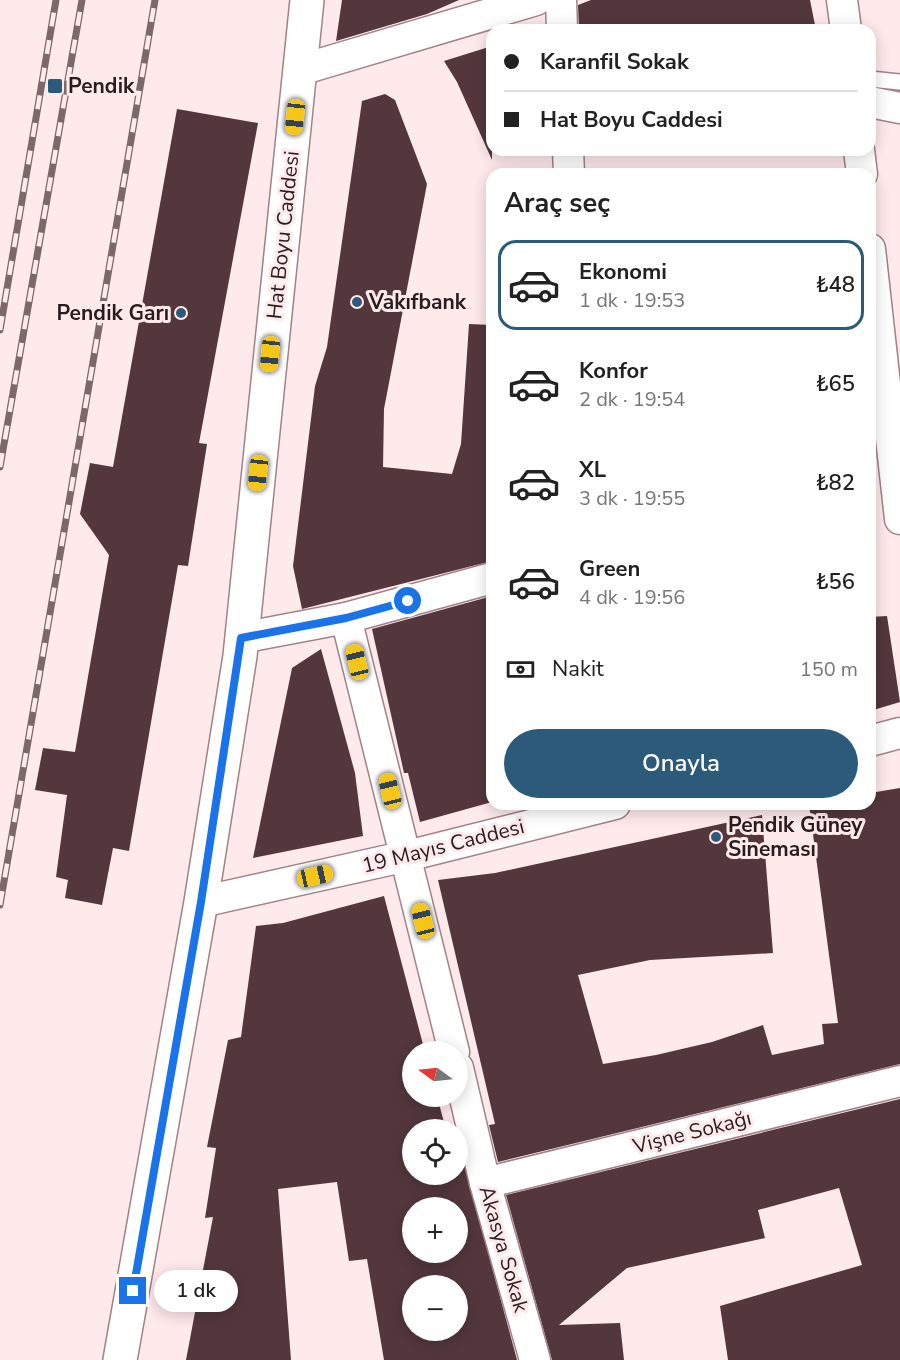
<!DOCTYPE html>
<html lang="tr">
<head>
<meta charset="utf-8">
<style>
  :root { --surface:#fff; --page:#f2f2f2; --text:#222; --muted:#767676; --line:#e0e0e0; --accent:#2c5a7a }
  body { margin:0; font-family:"Nunito Sans",sans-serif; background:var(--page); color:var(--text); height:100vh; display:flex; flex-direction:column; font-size:22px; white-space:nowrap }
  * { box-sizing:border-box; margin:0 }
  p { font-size:20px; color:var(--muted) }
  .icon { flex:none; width:33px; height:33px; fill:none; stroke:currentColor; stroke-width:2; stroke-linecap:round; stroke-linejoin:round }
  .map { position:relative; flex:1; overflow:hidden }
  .sheet { position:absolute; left:486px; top:168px; width:390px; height:642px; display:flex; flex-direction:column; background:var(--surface); border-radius:18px; box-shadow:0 3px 15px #0003 }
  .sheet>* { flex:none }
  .top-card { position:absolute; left:486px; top:24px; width:390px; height:132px; border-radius:18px; box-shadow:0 3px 15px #0003; display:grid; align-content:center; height:132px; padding:0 18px; background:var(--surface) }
  .needle { width:39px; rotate:285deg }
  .buttons { position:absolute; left:402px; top:1041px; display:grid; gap:12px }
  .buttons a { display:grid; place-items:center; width:66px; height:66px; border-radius:50%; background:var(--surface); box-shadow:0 3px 15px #0003; font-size:30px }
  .end { position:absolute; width:27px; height:27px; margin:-14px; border:8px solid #1a73e8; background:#fff; box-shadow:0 0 0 3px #fff }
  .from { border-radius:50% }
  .bubble { position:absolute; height:42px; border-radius:21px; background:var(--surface); box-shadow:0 3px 15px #0003; font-size:20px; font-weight:600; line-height:42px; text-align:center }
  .car { position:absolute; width:18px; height:36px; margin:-18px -9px; border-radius:8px; box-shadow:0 0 4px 2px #0007; background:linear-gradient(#f5c518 24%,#345 0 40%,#f5c518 0 76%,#345 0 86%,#f5c518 0) }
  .top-card b { display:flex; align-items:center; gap:21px; height:57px; font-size:22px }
  .top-card b+b { border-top:2px solid var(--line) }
  .top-card i { width:15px; height:15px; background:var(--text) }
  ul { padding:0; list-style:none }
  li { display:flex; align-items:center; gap:18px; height:90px; margin:0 12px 9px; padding:0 6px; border:3px solid transparent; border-radius:18px }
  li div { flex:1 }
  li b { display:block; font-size:22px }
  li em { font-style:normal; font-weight:600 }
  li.current { border-color:var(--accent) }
  li>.icon { width:54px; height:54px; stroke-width:1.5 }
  h2 { padding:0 18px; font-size:27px; line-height:72px }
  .pay { display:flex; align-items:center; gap:15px; height:66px; padding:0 18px; font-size:22px }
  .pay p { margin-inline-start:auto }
  .button { display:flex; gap:12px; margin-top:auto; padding:12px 18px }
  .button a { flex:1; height:69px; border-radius:36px; background:var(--accent); color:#fff; font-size:24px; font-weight:600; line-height:69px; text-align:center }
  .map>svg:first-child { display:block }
  .building { fill:#53373c; fill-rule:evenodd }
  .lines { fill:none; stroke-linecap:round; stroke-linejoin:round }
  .lane-casing { stroke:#a28287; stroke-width:18 }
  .street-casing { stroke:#a28287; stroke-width:33 }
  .secondary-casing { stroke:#a28287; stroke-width:36 }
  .lane { stroke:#fff; stroke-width:15 }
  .street { stroke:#fff; stroke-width:30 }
  .secondary { stroke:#fff; stroke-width:33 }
  .rail-casing { stroke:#79696b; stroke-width:7 }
  .rail { stroke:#fee9eb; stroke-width:4.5; stroke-dasharray:14; stroke-linecap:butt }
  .route { stroke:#1a73e8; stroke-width:8 }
  .poi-dot { fill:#2c5a7a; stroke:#fee9eb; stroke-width:2 }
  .labels { text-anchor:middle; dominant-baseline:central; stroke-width:6; stroke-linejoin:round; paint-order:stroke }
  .poi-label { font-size:21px; font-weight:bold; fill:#291c1e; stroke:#fee9eb; text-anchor:start }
  .street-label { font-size:21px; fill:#291c1e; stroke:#fee9eb }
</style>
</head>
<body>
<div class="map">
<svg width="900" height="1360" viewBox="0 0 900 1360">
  <rect width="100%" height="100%" fill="#fee9eb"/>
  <g class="building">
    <polygon points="342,0 459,0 427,14 336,41"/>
    <polygon points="591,0 810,0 816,30 579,30 578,5"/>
    <polygon points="492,46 492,160 457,82 444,61"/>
    <polygon points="385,94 395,100 427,184 384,409 383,467 452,474 461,444 469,324 492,325 492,561 302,609 293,566 315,386 327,347 362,101"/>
    <polygon points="177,109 258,123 199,443 207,444 188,566 178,565 129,851 113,848 102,905 65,898 68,880 56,877 67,795 35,790 43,748 75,752 109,555 80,514 90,463 113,467"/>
    <polygon points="492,596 492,802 420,822 408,773 404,773 372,629"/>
    <polygon points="887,616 900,702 870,711 870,617"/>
    <polygon points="321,649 355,773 363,836 253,858 292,668"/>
    <polygon points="900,788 900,1064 498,1162 489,1125 495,1124 438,880 495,873 762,815 773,953 650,960 578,975 603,1064 656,1055 712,1042 763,1025 772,1055 824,1044 822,1024 838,1023 809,804 870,804 870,793"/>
    <path d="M384 896 425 1052H412V1096H437L446 1130H412V1174H458V1141L517 1360H384L367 1259 349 1261 337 1182 278 1189 291 1360H186L213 1217 205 1218 216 1148 207 1147 228 1040 241 1037 256 926 283 923ZM412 1208H458V1252H412ZM412 1286H458V1330H412Z"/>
    <polygon points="900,1099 900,1360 728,1360 720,1306 862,1265 839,1188 758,1210 765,1238 627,1268 559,1325 620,1323 624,1360 552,1360 506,1195"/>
  </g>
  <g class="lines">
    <defs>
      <polyline id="lane" points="870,79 900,82"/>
      <g id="street">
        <polyline points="561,0 562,30"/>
        <polyline points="842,0 846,30"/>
        <polyline points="300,70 536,0"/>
        <polyline points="870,102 900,108"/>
        <polyline points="568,150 569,174"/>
        <polyline points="859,150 862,174"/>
        <polyline points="870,249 900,519"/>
        <polyline points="346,618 454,1052"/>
        <polyline points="241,638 346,618 492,578"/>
        <polyline points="870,741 900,733"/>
        <polyline points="201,902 407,856 615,804"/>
        <polyline points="458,1068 485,1183 535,1360"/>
        <polyline points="485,1183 900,1081"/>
      </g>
      <polyline id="secondary" points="120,1360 201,902 240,656 307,0"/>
    </defs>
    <use href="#lane" class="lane-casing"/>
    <use href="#street" class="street-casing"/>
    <use href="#secondary" class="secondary-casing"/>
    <use href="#lane" class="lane"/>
    <use href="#street" class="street"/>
    <use href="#secondary" class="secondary"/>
    <defs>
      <g id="rail">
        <polyline points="0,330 56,0"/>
        <polyline points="0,467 82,0"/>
        <polyline points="0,905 155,0"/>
      </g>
    </defs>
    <use href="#rail" class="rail-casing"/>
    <use href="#rail" class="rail"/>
  </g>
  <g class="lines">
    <polyline class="route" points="133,1291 201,902 241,638 346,618 408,601"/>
  </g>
  <g class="poi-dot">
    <rect x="47" y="78" width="16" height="16" rx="3"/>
    <circle cx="357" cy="302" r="6"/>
    <circle cx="181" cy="313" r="6"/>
    <circle cx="716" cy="837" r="6"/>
  </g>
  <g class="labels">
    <g class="poi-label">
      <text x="68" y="86">Pendik</text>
      <text x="369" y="302">Vakıfbank</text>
      <text x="169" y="313" text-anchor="end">Pendik Garı</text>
      <text x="728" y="825">Pendik Güney<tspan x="728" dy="24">Sineması</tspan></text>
    </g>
    <g class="street-label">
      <text transform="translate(283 235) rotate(-84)">Hat Boyu Caddesi</text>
      <text transform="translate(443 846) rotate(-14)">19 Mayıs Caddesi</text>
      <text transform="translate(692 1132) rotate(-14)">Vişne Sokağı</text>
      <text transform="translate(504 1249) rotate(74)">Akasya Sokak</text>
    </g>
  </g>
</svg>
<div class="buttons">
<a><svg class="needle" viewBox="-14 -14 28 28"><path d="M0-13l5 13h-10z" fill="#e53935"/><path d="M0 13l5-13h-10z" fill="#767676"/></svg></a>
<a><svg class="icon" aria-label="locate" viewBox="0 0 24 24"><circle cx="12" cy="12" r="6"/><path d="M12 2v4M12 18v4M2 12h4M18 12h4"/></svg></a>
<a>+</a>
<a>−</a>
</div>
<i class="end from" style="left:408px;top:601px"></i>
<i class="end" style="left:133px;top:1291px"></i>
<div class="bubble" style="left:154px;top:1270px;width:84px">1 dk</div>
<i class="car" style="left:295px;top:117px;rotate:186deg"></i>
<i class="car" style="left:270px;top:354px;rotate:186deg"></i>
<i class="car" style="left:258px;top:473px;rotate:186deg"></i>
<i class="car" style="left:357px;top:662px;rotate:346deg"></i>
<i class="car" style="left:390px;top:791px;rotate:346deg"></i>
<i class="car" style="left:315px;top:876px;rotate:77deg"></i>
<i class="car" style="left:423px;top:921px;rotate:346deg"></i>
<div class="top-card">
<b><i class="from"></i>Karanfil Sokak</b>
<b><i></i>Hat Boyu Caddesi</b>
</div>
<section class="sheet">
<h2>Araç seç</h2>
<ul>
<li class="current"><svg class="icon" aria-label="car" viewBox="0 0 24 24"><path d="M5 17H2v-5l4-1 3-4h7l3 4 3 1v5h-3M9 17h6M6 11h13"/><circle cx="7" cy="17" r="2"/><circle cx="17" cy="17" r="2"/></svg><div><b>Ekonomi</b><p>1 dk · 19:53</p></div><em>₺48</em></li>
<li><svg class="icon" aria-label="car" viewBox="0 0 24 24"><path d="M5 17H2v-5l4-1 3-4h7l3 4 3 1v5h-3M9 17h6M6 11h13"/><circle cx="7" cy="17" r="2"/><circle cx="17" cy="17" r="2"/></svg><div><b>Konfor</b><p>2 dk · 19:54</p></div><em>₺65</em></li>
<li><svg class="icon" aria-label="car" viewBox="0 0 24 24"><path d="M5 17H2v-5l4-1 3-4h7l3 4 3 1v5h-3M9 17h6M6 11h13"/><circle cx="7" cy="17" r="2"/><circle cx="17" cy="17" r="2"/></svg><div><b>XL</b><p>3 dk · 19:55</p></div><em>₺82</em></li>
<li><svg class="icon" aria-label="car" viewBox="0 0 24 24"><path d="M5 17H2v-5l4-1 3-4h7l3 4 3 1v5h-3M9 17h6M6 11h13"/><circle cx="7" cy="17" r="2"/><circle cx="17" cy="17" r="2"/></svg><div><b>Green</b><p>4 dk · 19:56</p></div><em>₺56</em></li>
</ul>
<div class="pay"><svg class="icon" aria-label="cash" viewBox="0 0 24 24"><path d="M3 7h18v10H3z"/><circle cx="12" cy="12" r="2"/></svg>Nakit<p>150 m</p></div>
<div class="button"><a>Onayla</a></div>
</section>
</div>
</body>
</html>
